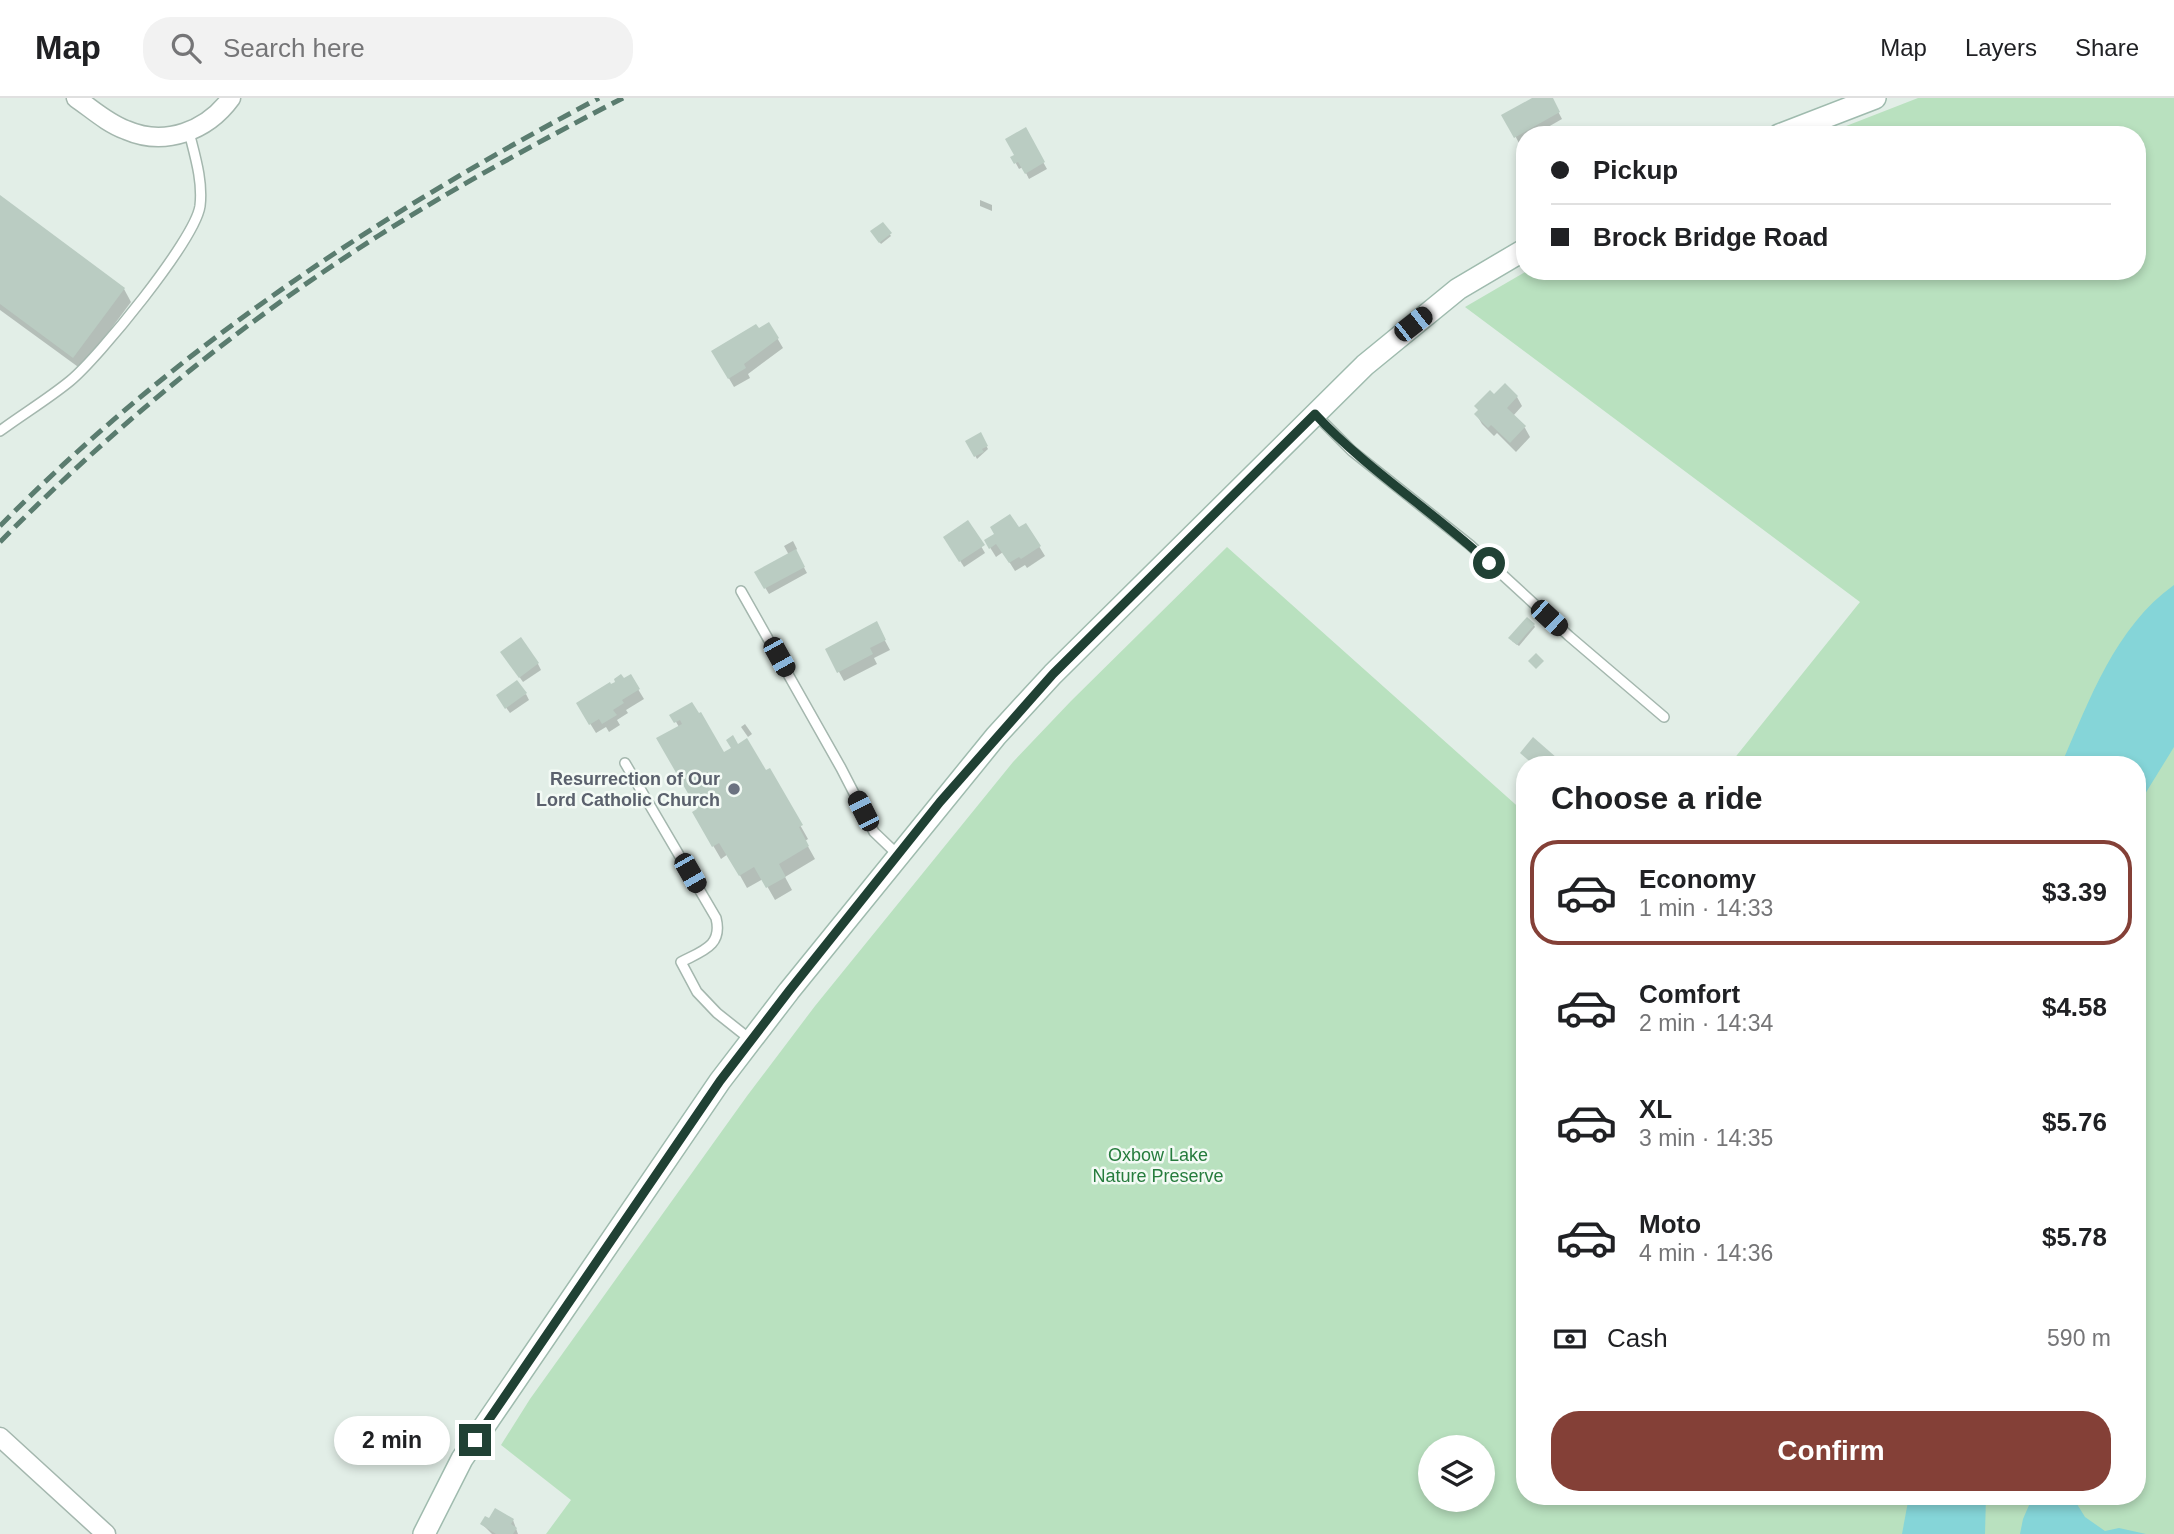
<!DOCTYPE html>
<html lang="en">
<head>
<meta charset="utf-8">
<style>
  :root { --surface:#fff; --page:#f2f2f2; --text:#202124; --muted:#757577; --line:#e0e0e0; --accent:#844037 }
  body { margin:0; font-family:Helvetica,sans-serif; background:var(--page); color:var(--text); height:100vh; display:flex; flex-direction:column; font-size:26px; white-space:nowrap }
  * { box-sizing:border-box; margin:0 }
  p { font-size:23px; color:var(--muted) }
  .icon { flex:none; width:38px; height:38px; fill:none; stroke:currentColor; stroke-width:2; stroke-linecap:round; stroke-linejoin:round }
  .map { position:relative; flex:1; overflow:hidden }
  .sheet { position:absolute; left:1516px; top:658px; width:630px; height:749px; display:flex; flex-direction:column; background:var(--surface); border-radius:28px; box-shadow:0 4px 10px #0003 }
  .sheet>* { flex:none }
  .top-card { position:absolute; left:1516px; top:28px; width:630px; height:154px; border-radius:28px; box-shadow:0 4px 10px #0003; display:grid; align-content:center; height:154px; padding:0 35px; background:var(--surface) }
  .buttons { position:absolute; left:1418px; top:1337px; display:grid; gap:14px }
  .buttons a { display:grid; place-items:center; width:77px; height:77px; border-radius:50%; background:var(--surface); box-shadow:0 4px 10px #0003; font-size:35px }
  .end { position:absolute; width:32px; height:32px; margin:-16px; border:9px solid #204134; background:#fff; box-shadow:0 0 0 4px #fff }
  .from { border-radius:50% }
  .bubble { position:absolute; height:49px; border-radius:24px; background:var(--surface); box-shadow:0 4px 10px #0003; font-size:23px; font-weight:800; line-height:49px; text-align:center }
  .car { position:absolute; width:21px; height:42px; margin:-21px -10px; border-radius:9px; box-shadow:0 0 5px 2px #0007; background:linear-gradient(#222 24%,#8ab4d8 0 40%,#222 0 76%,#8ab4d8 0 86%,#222 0) }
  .top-card b { display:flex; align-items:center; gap:24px; height:66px; font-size:26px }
  .top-card b+b { border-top:2px solid var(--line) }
  .top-card i { width:18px; height:18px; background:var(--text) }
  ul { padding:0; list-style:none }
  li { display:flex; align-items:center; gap:21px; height:105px; margin:0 14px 10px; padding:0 21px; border:4px solid transparent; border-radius:28px }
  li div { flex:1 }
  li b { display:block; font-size:26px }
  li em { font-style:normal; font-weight:800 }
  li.selected { border-color:var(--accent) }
  li>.icon { width:63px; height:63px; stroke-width:1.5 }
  h2 { padding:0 35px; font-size:32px; line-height:84px }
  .pay { display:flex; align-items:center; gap:18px; height:77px; padding:0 35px; font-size:26px }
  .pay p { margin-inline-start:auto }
  .cta { display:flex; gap:14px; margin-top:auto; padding:14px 35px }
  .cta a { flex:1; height:80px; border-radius:28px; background:var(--accent); color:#fff; font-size:28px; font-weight:800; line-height:80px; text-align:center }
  header { display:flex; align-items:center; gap:42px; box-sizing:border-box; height:98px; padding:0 35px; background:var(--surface); border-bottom:2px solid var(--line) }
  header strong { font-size:33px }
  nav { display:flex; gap:38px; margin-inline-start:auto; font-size:24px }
  .search { width:490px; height:63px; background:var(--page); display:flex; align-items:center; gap:18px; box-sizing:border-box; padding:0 24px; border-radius:28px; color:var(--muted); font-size:26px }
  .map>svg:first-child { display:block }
  .green { fill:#b9e1bf; fill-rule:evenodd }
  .water { fill:#85d5d8 }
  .shadow { fill:#0003 }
  .building { fill:#baccc2 }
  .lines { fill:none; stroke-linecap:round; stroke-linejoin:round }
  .lane-casing { stroke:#a4b7ae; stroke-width:12 }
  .street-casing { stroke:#a4b7ae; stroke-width:21 }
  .secondary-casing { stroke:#9fbbae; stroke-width:24 }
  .lane { stroke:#fff; stroke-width:9 }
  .street { stroke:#fff; stroke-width:18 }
  .secondary { stroke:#fff; stroke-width:21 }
  .rail { stroke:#5a7c6f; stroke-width:5; stroke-dasharray:14 7; stroke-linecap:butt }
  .route { stroke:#204134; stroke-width:9 }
  .worship-dot { fill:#6b7280; stroke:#f3faf5; stroke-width:2.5 }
  .labels { text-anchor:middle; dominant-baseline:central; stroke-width:5; stroke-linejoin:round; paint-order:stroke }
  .worship-label { font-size:18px; font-weight:bold; fill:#5b616d; stroke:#f3faf5; text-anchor:end }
  .park-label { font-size:18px; fill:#267c3d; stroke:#f3faf5 }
</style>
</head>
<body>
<header>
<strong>Map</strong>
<div class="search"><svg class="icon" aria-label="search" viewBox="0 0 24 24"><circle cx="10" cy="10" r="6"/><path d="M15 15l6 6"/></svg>Search here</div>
<nav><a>Map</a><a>Layers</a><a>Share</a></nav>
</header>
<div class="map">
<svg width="2174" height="1436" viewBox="0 0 2174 1436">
  <rect width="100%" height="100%" fill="#e2eee7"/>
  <path class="green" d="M1918 0H2174V1436H546L571 1402 501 1347 530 1301 747 998 815 908 1013 664 1071 603 1227 449 1524 714V1398H2137V667H1729L1860 504 1465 209 1527 173H2137V37H1823ZM1430 1349H1482V1402H1430Z"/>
  <g class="water">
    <path d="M2174 487V649L2137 709V667H2061C2089 603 2115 529 2174 487Z"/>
    <polygon points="1909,1398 1986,1398 1985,1436 1902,1436"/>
    <polygon points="2033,1398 2072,1398 2085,1419 2105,1433 2119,1430 2146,1436 2020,1436 2023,1421"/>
  </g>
  <g class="shadow">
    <polygon points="1536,0 1551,0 1562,21 1534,37 1524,37 1524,42 1519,45 1504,17"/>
    <polygon points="1025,32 1047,71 1029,81 1023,69 1019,71 1013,60 1016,58"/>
    <polygon points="0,100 124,191 131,204 81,271 0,212"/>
    <polygon points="980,102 992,107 992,113 980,108"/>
    <polygon points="882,126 891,138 881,146 872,134"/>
    <polygon points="769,226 783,250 748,276 750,280 734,289 713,253"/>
    <polygon points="1494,298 1517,299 1522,308 1513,318 1525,330 1530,339 1516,354 1497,335 1494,338 1482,326 1476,316"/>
    <polygon points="980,336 988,351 977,361 968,343"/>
    <polygon points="967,424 985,455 964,469 945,439"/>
    <polygon points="1026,427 1045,458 1027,470 1025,467 1015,473 1003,454 996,459 986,443 996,437 1018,432"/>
    <polygon points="793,443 797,451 795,453 807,475 769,496 756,474 789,457 784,448"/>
    <polygon points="876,526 890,552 874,560 877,566 844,583 827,552"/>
    <polygon points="1534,527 1535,529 1519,548 1512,543"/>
    <polygon points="506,560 538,566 541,572 523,584"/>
    <polygon points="630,578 644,601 626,612 628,615 617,622 620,627 609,634 606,629 596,635 578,606"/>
    <polygon points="526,596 529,602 510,615 502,604"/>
    <polygon points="692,606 724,656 737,648 765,674 769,672 808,741 805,743 815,761 785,779 792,792 775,802 763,781 747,790 728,756 721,761 694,715 700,712 679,629 672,617"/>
    <polygon points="745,626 752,636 748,639 741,629"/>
    <polygon points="513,1422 518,1436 492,1436 482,1426"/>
  </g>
  <g class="building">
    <polygon points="1532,0 1553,0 1560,14 1514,40 1501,17"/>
    <polygon points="1026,29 1045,64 1025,76 1018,64 1014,66 1010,59 1014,57 1005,41"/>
    <polygon points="0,97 125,190 73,260 0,206"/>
    <polygon points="883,124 892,135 879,145 870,133"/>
    <polygon points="769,224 779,240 744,266 746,270 728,281 711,253 756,226 759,230"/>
    <polygon points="1505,285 1518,298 1507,310 1526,328 1510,345 1491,327 1488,330 1474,316 1478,312 1474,308 1490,292 1494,296"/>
    <polygon points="981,334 988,348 982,351 984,354 974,359 965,343"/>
    <polygon points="1010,416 1019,429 1026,425 1041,448 1021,461 1019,459 1009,465 996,446 989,451 984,442 994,436 990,429"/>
    <polygon points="968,422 985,447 959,464 943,439"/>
    <polygon points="796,451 805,469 764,491 754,474"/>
    <polygon points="1527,519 1535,526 1517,547 1508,540"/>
    <polygon points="877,523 886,542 870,550 873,556 837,575 825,551"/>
    <polygon points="521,539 539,565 519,580 500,554"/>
    <polygon points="1536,555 1544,563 1536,571 1528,563"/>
    <polygon points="621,576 624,580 631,576 640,591 622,602 624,605 613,612 617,617 602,626 599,621 589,627 576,605 610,584 611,586 615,584 614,581"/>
    <polygon points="517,582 527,595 505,611 496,597"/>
    <polygon points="692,604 699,615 701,614 724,654 731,650 726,642 733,637 738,646 747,640 766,672 770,670 803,727 799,729 809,748 779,766 786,779 766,790 754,769 739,778 719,745 712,749 692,714 697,711 656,640 682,626 680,622 674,625 669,617"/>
    <polygon points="1533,639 1565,667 1534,667 1520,655"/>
    <polygon points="495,1410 514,1421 511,1426 517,1430 513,1436 496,1436 480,1426 485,1418 489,1420"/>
  </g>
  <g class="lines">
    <defs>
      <g id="lane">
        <polyline points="1316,317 1352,353 1470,447 1569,538 1664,619"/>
        <path d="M0 333C23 316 48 301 70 283 98 260 195 142 200 108 203 83 195 58 189 34"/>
        <polyline points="741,493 841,670 874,734 898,757"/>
        <path d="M625 665 716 820C723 848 702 853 681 864L697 894 717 915 751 942"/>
      </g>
      <g id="street">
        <path d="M76 0C92 11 107 25 126 32 165 49 207 33 231 0"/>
        <polyline points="0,1339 106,1436"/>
      </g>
      <g id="secondary">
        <polyline points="1779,37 1875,0"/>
        <polyline points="424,1436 462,1361 720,983 789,893 996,638 1053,576 1365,267 1458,191 1524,152"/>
      </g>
    </defs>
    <use href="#lane" class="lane-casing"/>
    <use href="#street" class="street-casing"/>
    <use href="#secondary" class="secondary-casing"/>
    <use href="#lane" class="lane"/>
    <use href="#street" class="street"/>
    <use href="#secondary" class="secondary"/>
    <g class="rail">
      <path d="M0 428C176 249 378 117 599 0"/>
      <path d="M0 444C114 328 241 225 378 138 457 88 540 43 623 0"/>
    </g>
  </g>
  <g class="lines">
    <path class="route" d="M475 1342 720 983 789 893 940 704 1053 576 1315 316C1367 372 1433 413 1489 465"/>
  </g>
  <circle class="worship-dot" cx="734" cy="691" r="7"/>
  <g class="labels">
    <g class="worship-label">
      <text x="720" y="681">Resurrection of Our<tspan x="720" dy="21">Lord Catholic Church</tspan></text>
    </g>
    <g class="park-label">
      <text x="1158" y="1057">Oxbow Lake<tspan x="1158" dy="21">Nature Preserve</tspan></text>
    </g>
  </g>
</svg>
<div class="buttons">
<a><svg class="icon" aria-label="layers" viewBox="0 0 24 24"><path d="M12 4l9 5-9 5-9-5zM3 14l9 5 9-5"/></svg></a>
</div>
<i class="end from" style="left:1489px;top:465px"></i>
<i class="end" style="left:475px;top:1342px"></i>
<div class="bubble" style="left:334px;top:1318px;width:116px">2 min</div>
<i class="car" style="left:1413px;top:226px;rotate:52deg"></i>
<i class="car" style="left:1549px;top:520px;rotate:133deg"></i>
<i class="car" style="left:779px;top:559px;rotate:151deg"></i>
<i class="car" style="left:863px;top:713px;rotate:333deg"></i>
<i class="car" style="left:690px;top:775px;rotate:150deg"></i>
<div class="top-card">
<b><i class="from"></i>Pickup</b>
<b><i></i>Brock Bridge Road</b>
</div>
<section class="sheet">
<h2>Choose a ride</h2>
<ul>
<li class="selected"><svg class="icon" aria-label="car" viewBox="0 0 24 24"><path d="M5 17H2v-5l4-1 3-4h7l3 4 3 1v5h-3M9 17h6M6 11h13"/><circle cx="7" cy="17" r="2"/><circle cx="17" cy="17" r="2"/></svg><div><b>Economy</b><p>1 min · 14:33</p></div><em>$3.39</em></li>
<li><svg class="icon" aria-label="car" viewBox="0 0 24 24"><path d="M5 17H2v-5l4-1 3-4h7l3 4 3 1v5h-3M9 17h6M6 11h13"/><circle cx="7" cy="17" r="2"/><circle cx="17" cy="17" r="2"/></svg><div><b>Comfort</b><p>2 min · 14:34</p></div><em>$4.58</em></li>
<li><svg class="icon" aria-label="car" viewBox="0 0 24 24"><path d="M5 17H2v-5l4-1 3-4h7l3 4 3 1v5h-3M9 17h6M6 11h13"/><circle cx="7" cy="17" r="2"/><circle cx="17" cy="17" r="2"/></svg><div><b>XL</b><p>3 min · 14:35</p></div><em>$5.76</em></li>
<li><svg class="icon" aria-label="car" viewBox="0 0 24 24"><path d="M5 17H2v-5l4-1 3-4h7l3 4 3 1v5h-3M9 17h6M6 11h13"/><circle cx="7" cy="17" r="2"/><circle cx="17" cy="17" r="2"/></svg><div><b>Moto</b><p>4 min · 14:36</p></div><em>$5.78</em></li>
</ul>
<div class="pay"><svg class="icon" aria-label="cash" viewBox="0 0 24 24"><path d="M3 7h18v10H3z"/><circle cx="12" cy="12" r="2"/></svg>Cash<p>590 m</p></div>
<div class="cta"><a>Confirm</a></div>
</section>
</div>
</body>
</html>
